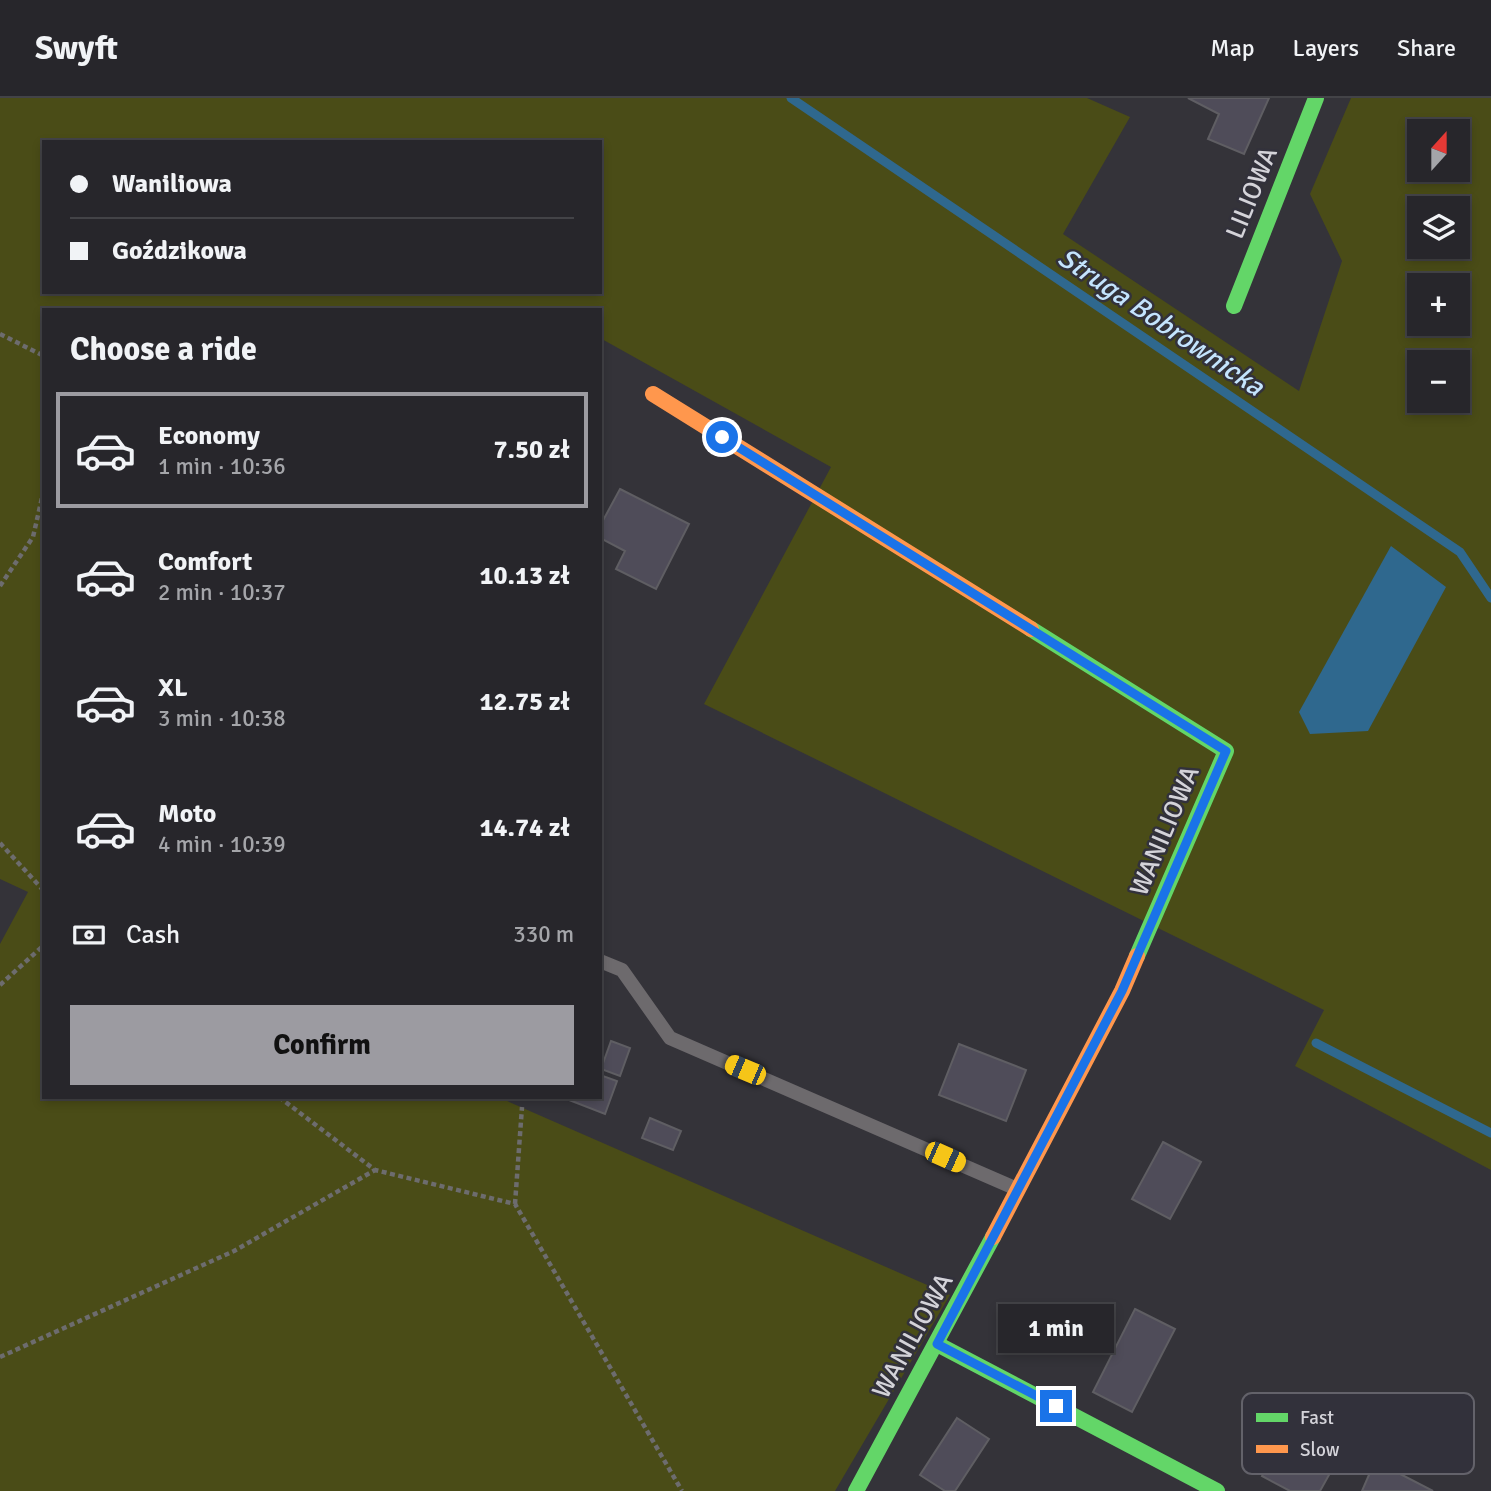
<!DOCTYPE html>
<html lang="en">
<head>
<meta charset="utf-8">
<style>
  :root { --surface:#27262b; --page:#333237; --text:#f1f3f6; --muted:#a4a5a9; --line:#434347; --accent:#9c9ba1 }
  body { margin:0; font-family:Signika,sans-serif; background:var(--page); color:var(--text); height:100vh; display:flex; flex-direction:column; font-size:26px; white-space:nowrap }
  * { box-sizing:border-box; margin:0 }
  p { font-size:23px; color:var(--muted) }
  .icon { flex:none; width:38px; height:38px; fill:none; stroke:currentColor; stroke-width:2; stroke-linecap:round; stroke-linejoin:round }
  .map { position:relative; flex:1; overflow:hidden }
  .drawer { position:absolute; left:42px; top:210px; width:560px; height:791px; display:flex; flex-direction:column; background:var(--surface); border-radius:0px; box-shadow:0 4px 10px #0003,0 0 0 2px var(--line) }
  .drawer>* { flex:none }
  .guide { position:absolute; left:42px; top:42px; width:560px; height:154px; border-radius:0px; box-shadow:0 4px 10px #0003,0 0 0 2px var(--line); display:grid; align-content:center; height:154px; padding:0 28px; background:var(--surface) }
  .needle { width:46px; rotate:21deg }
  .buttons { position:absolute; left:1407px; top:21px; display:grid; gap:14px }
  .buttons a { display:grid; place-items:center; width:63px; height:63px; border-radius:0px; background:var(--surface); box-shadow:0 4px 10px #0003,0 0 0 2px var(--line); font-size:35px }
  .end { position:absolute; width:32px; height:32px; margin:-16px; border:9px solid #1a73e8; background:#fff; box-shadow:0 0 0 4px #fff }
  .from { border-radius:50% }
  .bubble { position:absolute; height:49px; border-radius:0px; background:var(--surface); box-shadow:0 4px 10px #0003,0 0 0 2px var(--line); font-size:23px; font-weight:700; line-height:49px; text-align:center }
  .car { position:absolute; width:21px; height:42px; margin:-21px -10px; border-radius:9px; box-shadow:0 0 5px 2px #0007; background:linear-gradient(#f5c518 24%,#345 0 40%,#f5c518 0 76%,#345 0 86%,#f5c518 0) }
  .guide b { display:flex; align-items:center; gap:24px; height:66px; font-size:26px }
  .guide b+b { border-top:2px solid var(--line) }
  .guide i { width:18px; height:18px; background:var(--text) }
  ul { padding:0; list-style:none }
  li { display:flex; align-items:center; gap:21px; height:116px; margin:0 14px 10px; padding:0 14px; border:4px solid transparent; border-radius:0px }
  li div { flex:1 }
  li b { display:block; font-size:26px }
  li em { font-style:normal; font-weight:700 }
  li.current { border-color:var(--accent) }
  li>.icon { width:63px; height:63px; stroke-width:1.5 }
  h2 { padding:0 28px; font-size:32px; line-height:84px }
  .pay { display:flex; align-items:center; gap:18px; height:77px; padding:0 28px; font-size:26px }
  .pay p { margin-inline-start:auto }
  .action { display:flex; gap:14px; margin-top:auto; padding:14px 28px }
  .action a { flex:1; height:80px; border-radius:0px; background:var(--accent); color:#111; font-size:28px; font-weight:700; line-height:80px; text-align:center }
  header { display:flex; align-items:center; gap:42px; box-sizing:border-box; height:98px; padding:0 35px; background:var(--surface); border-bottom:2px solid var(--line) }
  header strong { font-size:33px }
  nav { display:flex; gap:38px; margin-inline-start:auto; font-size:24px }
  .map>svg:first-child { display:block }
  .green { fill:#4a4c17; fill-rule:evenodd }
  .water { fill:#2f688e }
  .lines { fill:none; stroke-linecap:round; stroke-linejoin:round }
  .stream { stroke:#2f688e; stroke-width:9 }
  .building { fill:#4f4c59; stroke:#5f5e63; stroke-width:2 }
  .path { stroke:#6d6c6e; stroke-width:4.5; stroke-dasharray:5 3.5; stroke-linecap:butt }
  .lane { stroke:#6d6a6d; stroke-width:14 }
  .fast { stroke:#63d668; stroke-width:16 }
  .slow { stroke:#ff974d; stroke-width:16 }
  .route { stroke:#1a73e8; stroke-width:9 }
  .labels { text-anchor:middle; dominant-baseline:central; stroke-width:5; stroke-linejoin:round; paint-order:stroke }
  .street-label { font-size:26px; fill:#d4d3d9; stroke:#32313b }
  .water-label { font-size:28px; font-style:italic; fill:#c4e4fd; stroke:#32313b }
  .key { fill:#32313b; stroke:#63626a; stroke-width:2 }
  .key-label { font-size:19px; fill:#d4d3d9 }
</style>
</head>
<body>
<header>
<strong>Swyft</strong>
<nav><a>Map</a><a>Layers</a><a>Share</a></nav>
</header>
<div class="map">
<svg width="1491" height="1393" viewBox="0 0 1491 1393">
  <rect width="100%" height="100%" fill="#343339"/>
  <path class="green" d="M0 0H1087L1130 19 1063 136 1299 293 1342 163 1310 96 1351 0H1491V1072L1295 968 1324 912 704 606 831 369 600 240V212H44V999H498L950 1197 835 1393H0V846L28 794 0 781ZM1419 33H1458V72H1419ZM44 44H600V194H44ZM1419 110H1458V149H1419ZM1419 187H1458V226H1419ZM1419 264H1458V303H1419Z"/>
  <polygon class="water" points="1391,448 1446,489 1368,633 1310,636 1299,614"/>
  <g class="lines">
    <g class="stream">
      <polyline points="791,0 1460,454 1491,500"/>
      <polyline points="1316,945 1491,1035"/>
    </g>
  </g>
  <g class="building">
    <polygon points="1188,0 1269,0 1244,56 1208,41 1219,16"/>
    <polygon points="620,391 689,426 656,491 616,471 625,453 600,440 600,428"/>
    <polygon points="611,943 630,950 620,978 601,971"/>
    <polygon points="959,946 1026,972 1006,1023 939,997"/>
    <polygon points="600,977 617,983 605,1016 564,1000 600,999"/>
    <polygon points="650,1020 681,1033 673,1052 642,1040"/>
    <polygon points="1163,1044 1201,1064 1170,1121 1132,1101"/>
    <polygon points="1135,1211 1175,1231 1132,1314 1093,1294"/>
    <polygon points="957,1320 989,1341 955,1393 945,1393 920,1377"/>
    <polygon points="1283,1340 1334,1368 1320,1393 1290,1393 1262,1378"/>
    <polygon points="1375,1363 1433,1393 1362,1393"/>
  </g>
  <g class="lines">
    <g class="path">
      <polyline points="0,236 44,258"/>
      <polyline points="0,488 33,439 44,391"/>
      <polyline points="0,745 44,793"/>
      <polyline points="0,887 44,847"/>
      <polyline points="279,999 375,1072 515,1106 682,1393"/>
      <polyline points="515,1106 522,1009"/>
      <polyline points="0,1259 234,1153 375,1072"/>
    </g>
    <polyline class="lane" points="600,863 622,872 670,940 1017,1091"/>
    <g class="fast">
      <polyline points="1234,208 1316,0"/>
      <polyline points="1031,531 1226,653 1137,858"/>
      <polyline points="937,1246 1217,1393"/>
      <polyline points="856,1393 993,1139"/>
    </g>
    <g class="slow">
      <polyline points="653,296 1031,531"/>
      <polyline points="993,1139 1122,893 1137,858"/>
    </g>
  </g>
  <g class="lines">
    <polyline class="route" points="722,339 1226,653 1122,893 937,1246 1056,1308"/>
  </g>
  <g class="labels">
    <g class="street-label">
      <text transform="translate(1252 95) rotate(-68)">LILIOWA</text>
      <text transform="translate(1165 733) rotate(-67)">WANILIOWA</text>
      <text transform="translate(913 1238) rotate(-61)">WANILIOWA</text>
    </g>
    <g class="water-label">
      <text transform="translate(1161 224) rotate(34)">Struga Bobrownicka</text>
    </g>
  </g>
  <rect x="1242" y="1295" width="232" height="81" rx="10" class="key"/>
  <rect x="1256" y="1315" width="32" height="9" fill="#63d668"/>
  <rect x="1256" y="1347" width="32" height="8" fill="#ff974d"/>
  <g class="key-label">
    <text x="1300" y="1326">Fast</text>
    <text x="1300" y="1358">Slow</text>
  </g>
</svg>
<div class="buttons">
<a><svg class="needle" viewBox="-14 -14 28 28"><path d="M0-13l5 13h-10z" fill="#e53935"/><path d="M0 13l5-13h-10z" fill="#a4a5a9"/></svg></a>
<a><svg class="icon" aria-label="layers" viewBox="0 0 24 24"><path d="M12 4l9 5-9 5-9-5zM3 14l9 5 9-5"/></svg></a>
<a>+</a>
<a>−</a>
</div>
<i class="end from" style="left:722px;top:339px"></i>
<i class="end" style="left:1056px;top:1308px"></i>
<div class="bubble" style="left:998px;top:1206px;width:116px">1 min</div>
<i class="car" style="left:745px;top:972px;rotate:293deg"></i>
<i class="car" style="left:945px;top:1059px;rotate:114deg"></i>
<div class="guide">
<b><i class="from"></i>Waniliowa</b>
<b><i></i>Goździkowa</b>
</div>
<section class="drawer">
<h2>Choose a ride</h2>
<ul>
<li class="current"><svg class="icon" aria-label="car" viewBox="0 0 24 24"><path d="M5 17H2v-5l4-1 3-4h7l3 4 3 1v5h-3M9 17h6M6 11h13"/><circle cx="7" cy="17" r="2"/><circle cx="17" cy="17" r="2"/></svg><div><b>Economy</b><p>1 min · 10:36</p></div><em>7.50 zł</em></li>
<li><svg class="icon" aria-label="car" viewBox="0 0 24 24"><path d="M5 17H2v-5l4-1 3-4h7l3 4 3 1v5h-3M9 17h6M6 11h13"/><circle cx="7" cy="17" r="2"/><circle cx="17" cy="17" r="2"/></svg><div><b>Comfort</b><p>2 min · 10:37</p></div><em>10.13 zł</em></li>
<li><svg class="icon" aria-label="car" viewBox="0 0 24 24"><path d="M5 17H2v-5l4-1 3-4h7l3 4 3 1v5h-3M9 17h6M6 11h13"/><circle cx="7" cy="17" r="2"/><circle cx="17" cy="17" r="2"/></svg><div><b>XL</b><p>3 min · 10:38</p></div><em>12.75 zł</em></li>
<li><svg class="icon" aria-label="car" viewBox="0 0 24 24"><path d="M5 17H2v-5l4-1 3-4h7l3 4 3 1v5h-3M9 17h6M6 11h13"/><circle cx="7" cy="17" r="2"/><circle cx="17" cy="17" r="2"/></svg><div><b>Moto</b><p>4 min · 10:39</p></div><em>14.74 zł</em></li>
</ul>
<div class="pay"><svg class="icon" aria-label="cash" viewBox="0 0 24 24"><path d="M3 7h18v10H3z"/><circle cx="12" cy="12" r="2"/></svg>Cash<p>330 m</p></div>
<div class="action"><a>Confirm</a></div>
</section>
</div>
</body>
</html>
